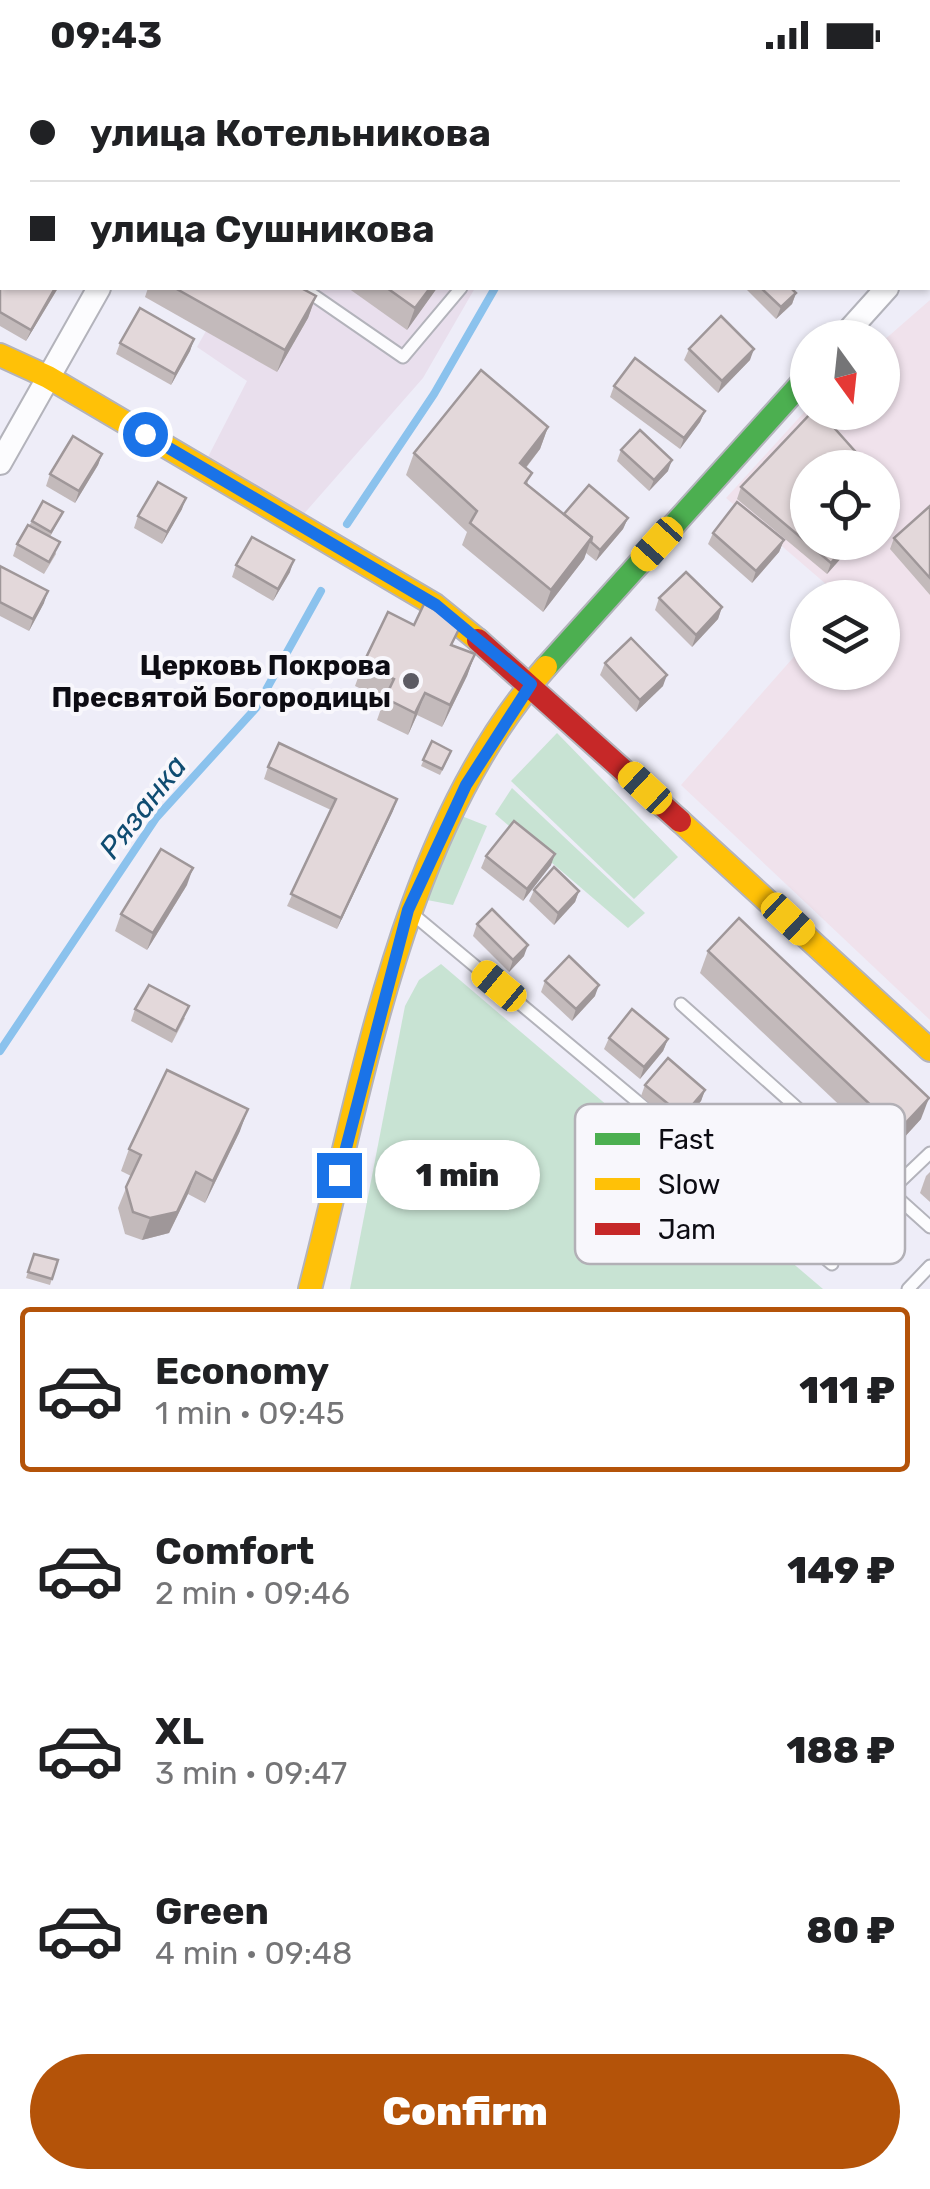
<!DOCTYPE html>
<html lang="en">
<head>
<meta charset="utf-8">
<style>
  :root { --surface:#fff; --page:#f2f2f2; --text:#202124; --muted:#757577; --line:#e0e0e0; --accent:#b45309 }
  body { margin:0; font-family:Rubik,sans-serif; background:var(--page); color:var(--text); height:100vh; display:flex; flex-direction:column; font-size:38px; white-space:nowrap }
  * { box-sizing:border-box; margin:0 }
  p { font-size:32px; color:var(--muted) }
  .icon { flex:none; width:55px; height:55px; fill:none; stroke:currentColor; stroke-width:2; stroke-linecap:round; stroke-linejoin:round }
  .map { position:relative; height:1219px; overflow:hidden }
  .side { display:flex; flex-direction:column; background:var(--surface); flex:1 }
  .side>* { flex:none }
  .guide { position:absolute; left:0px; top:0px; width:930px; height:220px; box-shadow:0 2px 8px #0004; display:grid; align-content:center; height:220px; padding:0 30px; background:var(--surface) }
  .needle { width:65px; rotate:165deg }
  .tools { position:absolute; left:790px; top:250px; display:grid; gap:20px }
  .tools a { display:grid; place-items:center; width:110px; height:110px; border-radius:50%; background:var(--surface); box-shadow:0 2px 8px #0004; font-size:50px }
  .end { position:absolute; width:45px; height:45px; margin:-22px; border:12px solid #1a73e8; background:#fff; box-shadow:0 0 0 5px #fff }
  .from { border-radius:50% }
  .bubble { position:absolute; height:70px; border-radius:35px; background:var(--surface); box-shadow:0 2px 8px #0004; font-size:32px; font-weight:800; line-height:70px; text-align:center }
  .car { position:absolute; width:30px; height:60px; margin:-30px -15px; border-radius:12px; box-shadow:0 0 8px 2px #0007; background:linear-gradient(#f5c518 24%,#345 0 40%,#f5c518 0 76%,#345 0 86%,#f5c518 0) }
  .guide b { display:flex; align-items:center; gap:35px; height:95px; font-size:38px }
  .guide b+b { border-top:2px solid var(--line) }
  .guide i { width:25px; height:25px; background:var(--text) }
  ul { padding:18px 0 0; list-style:none }
  li { display:flex; align-items:center; gap:30px; height:165px; margin:0 20px 15px; padding:0 10px; border:5px solid transparent; border-radius:10px }
  li div { flex:1 }
  li b { display:block; font-size:38px }
  li em { font-style:normal; font-weight:800 }
  li.selected { border-color:var(--accent) }
  li>.icon { width:90px; height:90px; stroke-width:1.5 }
  .cta { display:flex; gap:20px; margin-top:auto; padding:20px 30px }
  .cta a { flex:1; height:115px; border-radius:60px; background:var(--accent); color:#fff; font-size:40px; font-weight:800; line-height:115px; text-align:center }
  .status { display:flex; justify-content:space-between; align-items:center; height:70px; padding:0 50px; background:var(--surface); direction:ltr }
  .status svg { height:28px; fill:currentColor }
  .map>svg:first-child { display:block }
  .commercial { fill:#f0e2ec; fill-rule:evenodd }
  .industrial { fill:#e9dfed }
  .green { fill:#c8e3d3 }
  .lines { fill:none; stroke-linecap:round; stroke-linejoin:round }
  .stream { stroke:#8bc2ed; stroke-width:8 }
  .lane-casing { stroke:#b3b3bb; stroke-width:15 }
  .street-casing { stroke:#b3b3bb; stroke-width:26 }
  .fast-casing { stroke:#b3b3bb; stroke-width:26 }
  .slow-casing { stroke:#b3b3bb; stroke-width:26 }
  .jam-casing { stroke:#b3b3bb; stroke-width:26 }
  .lane { stroke:#fcfcfe; stroke-width:11 }
  .street { stroke:#fcfcfe; stroke-width:22 }
  .fast { stroke:#4caf50; stroke-width:22 }
  .slow { stroke:#ffc107; stroke-width:22 }
  .jam { stroke:#c62828; stroke-width:22 }
  .wall { fill:#c3babb }
  .shaded-wall { fill:#9f9799 }
  .building { fill:#e3d8da; stroke:#9f9799; stroke-width:2.5 }
  .route { stroke:#1a73e8; stroke-width:12 }
  .poi-dot { fill:#5c5b63; stroke:#f8f7fc; stroke-width:4 }
  .labels { text-anchor:middle; dominant-baseline:central; stroke-width:8; stroke-linejoin:round; paint-order:stroke }
  .poi-label { font-size:28px; font-weight:bold; fill:#0d0c13; stroke:#f8f7fc; text-anchor:end }
  .water-label { font-size:30px; font-style:italic; fill:#0f4c71; stroke:#f8f7fc }
  .key { fill:#f8f7fc; stroke:#b2b0b6; stroke-width:2.5 }
  .key-label { font-size:28px; fill:#0d0c13 }
</style>
</head>
<body>
<div class="status"><b>09:43</b><svg viewBox="0 0 49 12"><path d="M0 12V9h3v3zM5 12V6h3v6zM10 12V3h3v9zM15 12V0h3v12zM26 1h20v11H26zM47 4h2v5h-2z"/></svg></div>
<div class="map">
<svg width="930" height="1219" viewBox="0 0 930 1219">
  <rect width="100%" height="100%" fill="#eeedf8"/>
  <path class="commercial" d="M930 230V950L681 715 807 572 808 602H882V528L841 527 726 428 807 339 882 342 883 271ZM808 398H882V472H808Z"/>
  <polygon class="industrial" points="150,218 475,218 423,308 302,446 208,387 247,311 197,277 206,261 145,227"/>
  <g class="green">
    <polygon points="557,663 678,787 634,829 511,711"/>
    <polygon points="512,718 645,843 628,858 495,744"/>
    <polygon points="459,745 487,756 453,835 422,829"/>
    <polygon points="441,894 823,1219 350,1219 405,936 419,910"/>
  </g>
  <g class="lines">
    <g class="stream">
      <polyline points="783,0 791,2"/>
      <polyline points="670,2 672,0"/>
      <polyline points="347,454 434,324 495,218"/>
      <polyline points="0,981 156,748 256,638 321,521"/>
    </g>
    <defs>
      <g id="lane">
        <polyline points="547,2 549,0"/>
        <polyline points="303,218 403,287 461,218"/>
        <polyline points="409,841 832,1194"/>
        <polyline points="681,934 890,1121 930,1083"/>
        <polyline points="890,1121 930,1157"/>
        <polyline points="908,1219 930,1196"/>
      </g>
      <g id="street">
        <polyline points="221,2 223,0"/>
        <polyline points="928,173 930,170"/>
        <polyline points="842,268 887,218"/>
        <polyline points="0,393 99,218"/>
      </g>
      <polyline id="fast" points="546,597 808,306"/>
      <g id="slow">
        <polyline points="0,285 48,307 435,535 478,570"/>
        <polyline points="680,751 930,980"/>
        <path d="M310 1219C363 1015 402 758 546 597"/>
      </g>
      <polyline id="jam" points="478,570 680,751"/>
    </defs>
    <use href="#lane" class="lane-casing"/>
    <use href="#street" class="street-casing"/>
    <use href="#fast" class="fast-casing"/>
    <use href="#slow" class="slow-casing"/>
    <use href="#jam" class="jam-casing"/>
    <use href="#lane" class="lane"/>
    <use href="#street" class="street"/>
    <use href="#fast" class="fast"/>
    <use href="#slow" class="slow"/>
    <use href="#jam" class="jam"/>
  </g>
  <g class="wall">
    <polygon points="0,206 2,218 58,218 26,271 0,256"/>
    <polygon points="148,218 301,218 316,226 308,248 277,302 145,227"/>
    <polygon points="348,218 437,218 407,260"/>
    <polygon points="745,218 791,218 796,223 792,234 776,249"/>
    <polygon points="194,269 190,281 171,315 116,284 120,273"/>
    <polygon points="689,279 750,290 718,323 684,290"/>
    <polygon points="614,316 705,341 700,352 680,379 610,327"/>
    <polygon points="548,357 540,379 526,398 528,415 564,444 628,448 623,459 596,491 586,483 584,489 543,542 462,475 467,462 406,405 414,383"/>
    <polygon points="621,380 668,401 649,421 617,391"/>
    <polygon points="102,384 98,395 75,433 46,416 50,404"/>
    <polygon points="808,398 808,472 851,472 850,478 827,504 737,429 741,417"/>
    <polygon points="930,436 930,525 890,479 894,468"/>
    <polygon points="182,439 162,474 134,458 138,446"/>
    <polygon points="63,442 50,467 56,484 44,504 13,486 17,474 32,451"/>
    <polygon points="713,463 784,470 779,482 752,513 708,474"/>
    <polygon points="236,495 290,502 273,531 232,507"/>
    <polygon points="0,496 44,533 29,561 0,546"/>
    <polygon points="659,528 722,537 718,549 692,577 655,540"/>
    <polygon points="453,576 475,584 467,606 442,657 417,645 408,665 377,650 384,630 355,616 363,594"/>
    <polygon points="605,593 663,616 636,642 600,605"/>
    <polygon points="432,671 449,687 440,705 421,696"/>
    <polygon points="268,697 397,729 337,859 287,836 331,740 264,709"/>
    <polygon points="486,786 551,795 523,831 481,798"/>
    <polygon points="187,815 147,880 115,861 121,844"/>
    <polygon points="534,820 579,821 575,832 554,855 529,831"/>
    <polygon points="477,854 524,886 509,902 473,866"/>
    <polygon points="708,881 921,1049 890,1083 700,903"/>
    <polygon points="545,911 595,926 572,951 541,922"/>
    <polygon points="135,939 185,948 172,973 131,951"/>
    <polygon points="609,968 668,969 663,981 640,1009 604,979"/>
    <polygon points="645,1015 705,1020 701,1031 678,1058 641,1026"/>
    <polygon points="240,1061 205,1133 188,1124 169,1163 142,1170 125,1164 118,1138 131,1106 121,1101 129,1079"/>
    <polygon points="930,1102 930,1132 920,1123 926,1106"/>
    <polygon points="802,1117 882,1141 845,1180 796,1134"/>
    <polygon points="34,1184 58,1190 50,1215 26,1208"/>
  </g>
  <g class="shaded-wall">
    <polygon points="55,218 58,218 26,271 31,260"/>
    <polygon points="430,218 437,218 407,260 415,238"/>
    <polygon points="796,223 792,234 776,249 781,237"/>
    <polygon points="316,226 308,248 277,302 285,280"/>
    <polygon points="194,269 190,281 171,315 175,304"/>
    <polygon points="754,279 750,290 718,323 722,311"/>
    <polygon points="705,341 700,352 680,379 684,368"/>
    <polygon points="548,357 540,379 512,415 520,393"/>
    <polygon points="102,384 98,395 75,433 79,421"/>
    <polygon points="672,390 668,401 649,421 654,410"/>
    <polygon points="893,423 889,435 882,441 882,433"/>
    <polygon points="186,428 182,439 162,474 167,462"/>
    <polygon points="628,448 623,459 596,491 600,480"/>
    <polygon points="592,467 584,489 543,542 551,520"/>
    <polygon points="784,470 779,482 752,513 756,501"/>
    <polygon points="848,472 851,472 850,478 827,504 831,493"/>
    <polygon points="294,490 290,502 273,531 278,519"/>
    <polygon points="48,521 44,533 29,561 33,549"/>
    <polygon points="722,537 718,549 692,577 696,565"/>
    <polygon points="475,584 467,606 442,657 450,635"/>
    <polygon points="667,605 663,616 636,642 640,630"/>
    <polygon points="425,623 417,645 408,665 415,643"/>
    <polygon points="397,729 393,741 337,859 341,848"/>
    <polygon points="555,784 551,795 523,831 527,819"/>
    <polygon points="193,798 187,815 147,880 153,863"/>
    <polygon points="579,821 575,832 554,855 558,843"/>
    <polygon points="528,875 524,886 509,902 513,890"/>
    <polygon points="599,915 595,926 572,951 576,939"/>
    <polygon points="668,969 663,981 640,1009 644,997"/>
    <polygon points="705,1020 701,1031 678,1058 683,1046"/>
    <polygon points="929,1028 921,1049 890,1083 898,1061"/>
    <polygon points="248,1039 240,1061 205,1133 213,1111"/>
    <polygon points="196,1102 188,1124 169,1163 142,1170 150,1148"/>
    <polygon points="888,1124 882,1141 845,1180 851,1163"/>
  </g>
  <g class="building">
    <polygon points="148,0 186,0 184,2 152,2"/>
    <polygon points="270,0 426,0 430,2 268,2"/>
    <polygon points="0,206 2,208 2,218 55,218 31,260 0,242"/>
    <polygon points="175,218 301,218 316,226 285,280"/>
    <polygon points="387,218 430,218 415,238"/>
    <polygon points="761,218 791,218 796,223 781,237"/>
    <polygon points="140,238 194,269 175,304 120,273"/>
    <polygon points="721,246 754,279 722,311 689,279"/>
    <polygon points="635,288 705,341 684,368 614,316"/>
    <polygon points="481,300 548,357 520,393 532,403 525,413 592,467 551,520 470,453 477,441 414,383"/>
    <polygon points="812,342 820,342 870,398 808,398 808,472 848,472 831,493 741,417"/>
    <polygon points="640,360 672,390 654,410 621,380"/>
    <polygon points="73,366 102,384 79,421 50,404"/>
    <polygon points="882,411 893,423 882,433"/>
    <polygon points="158,412 186,428 167,462 138,446"/>
    <polygon points="589,415 628,448 600,480 591,472 592,467 564,444"/>
    <polygon points="43,431 63,442 51,462 32,451"/>
    <polygon points="737,432 784,470 756,501 713,463"/>
    <polygon points="930,436 930,508 894,468"/>
    <polygon points="28,455 60,472 49,492 17,474"/>
    <polygon points="252,467 294,490 278,519 236,495"/>
    <polygon points="0,496 48,521 33,549 0,532"/>
    <polygon points="686,502 722,537 696,565 659,528"/>
    <polygon points="424,534 461,555 451,575 475,584 450,635 425,623 415,643 385,628 394,609 363,594 388,542 414,555"/>
    <polygon points="631,568 667,605 640,630 605,593"/>
    <polygon points="432,671 451,681 442,699 423,690"/>
    <polygon points="279,673 397,729 341,848 291,824 336,729 268,697"/>
    <polygon points="514,751 555,784 527,819 486,786"/>
    <polygon points="161,779 193,798 153,863 121,844"/>
    <polygon points="554,797 579,821 558,843 534,820"/>
    <polygon points="492,839 528,875 513,890 477,854"/>
    <polygon points="739,848 929,1028 898,1061 708,881"/>
    <polygon points="569,886 599,915 576,939 545,911"/>
    <polygon points="149,915 189,936 176,961 135,939"/>
    <polygon points="632,939 668,969 644,997 609,968"/>
    <polygon points="668,988 705,1020 683,1046 645,1015"/>
    <polygon points="167,1000 248,1039 213,1111 196,1102 177,1142 150,1148 133,1142 126,1117 141,1085 129,1079"/>
    <polygon points="34,1184 58,1190 52,1209 28,1202"/>
  </g>
  <g class="lines">
    <polyline class="route" points="145,364 436,535 531,614 466,715 408,840 339,1105"/>
  </g>
  <circle class="poi-dot" cx="411" cy="611" r="10"/>
  <g class="labels">
    <g class="poi-label">
      <text x="391" y="595">Церковь Покрова<tspan x="391" dy="32">Пресвятой Богородицы</tspan></text>
    </g>
    <g class="water-label">
      <text transform="translate(143 737) rotate(-52)">Рязанка</text>
    </g>
  </g>
  <rect x="575" y="1034" width="330" height="160" rx="15" class="key"/>
  <rect x="595" y="1063" width="45" height="12" fill="#4caf50"/>
  <rect x="595" y="1108" width="45" height="12" fill="#ffc107"/>
  <rect x="595" y="1153" width="45" height="12" fill="#c62828"/>
  <g class="key-label">
    <text x="658" y="1079">Fast</text>
    <text x="658" y="1124">Slow</text>
    <text x="658" y="1169">Jam</text>
  </g>
</svg>
<div class="tools">
<a><svg class="needle" viewBox="-14 -14 28 28"><path d="M0-13l5 13h-10z" fill="#e53935"/><path d="M0 13l5-13h-10z" fill="#757577"/></svg></a>
<a><svg class="icon" aria-label="locate" viewBox="0 0 24 24"><circle cx="12" cy="12" r="6"/><path d="M12 2v4M12 18v4M2 12h4M18 12h4"/></svg></a>
<a><svg class="icon" aria-label="layers" viewBox="0 0 24 24"><path d="M12 4l9 5-9 5-9-5zM3 14l9 5 9-5"/></svg></a>
</div>
<i class="end from" style="left:145px;top:364px"></i>
<i class="end" style="left:339px;top:1105px"></i>
<div class="bubble" style="left:375px;top:1070px;width:165px">1 min</div>
<i class="car" style="left:657px;top:474px;rotate:222deg"></i>
<i class="car" style="left:645px;top:718px;rotate:313deg"></i>
<i class="car" style="left:788px;top:849px;rotate:133deg"></i>
<i class="car" style="left:499px;top:916px;rotate:310deg"></i>
<div class="guide">
<b><i class="from"></i>улица Котельникова</b>
<b><i></i>улица Сушникова</b>
</div>
</div>
<section class="side">
<ul>
<li class="selected"><svg class="icon" aria-label="car" viewBox="0 0 24 24"><path d="M5 17H2v-5l4-1 3-4h7l3 4 3 1v5h-3M9 17h6M6 11h13"/><circle cx="7" cy="17" r="2"/><circle cx="17" cy="17" r="2"/></svg><div><b>Economy</b><p>1 min · 09:45</p></div><em>111 ₽</em></li>
<li><svg class="icon" aria-label="car" viewBox="0 0 24 24"><path d="M5 17H2v-5l4-1 3-4h7l3 4 3 1v5h-3M9 17h6M6 11h13"/><circle cx="7" cy="17" r="2"/><circle cx="17" cy="17" r="2"/></svg><div><b>Comfort</b><p>2 min · 09:46</p></div><em>149 ₽</em></li>
<li><svg class="icon" aria-label="car" viewBox="0 0 24 24"><path d="M5 17H2v-5l4-1 3-4h7l3 4 3 1v5h-3M9 17h6M6 11h13"/><circle cx="7" cy="17" r="2"/><circle cx="17" cy="17" r="2"/></svg><div><b>XL</b><p>3 min · 09:47</p></div><em>188 ₽</em></li>
<li><svg class="icon" aria-label="car" viewBox="0 0 24 24"><path d="M5 17H2v-5l4-1 3-4h7l3 4 3 1v5h-3M9 17h6M6 11h13"/><circle cx="7" cy="17" r="2"/><circle cx="17" cy="17" r="2"/></svg><div><b>Green</b><p>4 min · 09:48</p></div><em>80 ₽</em></li>
</ul>
<div class="cta"><a>Confirm</a></div>
</section>
</body>
</html>
